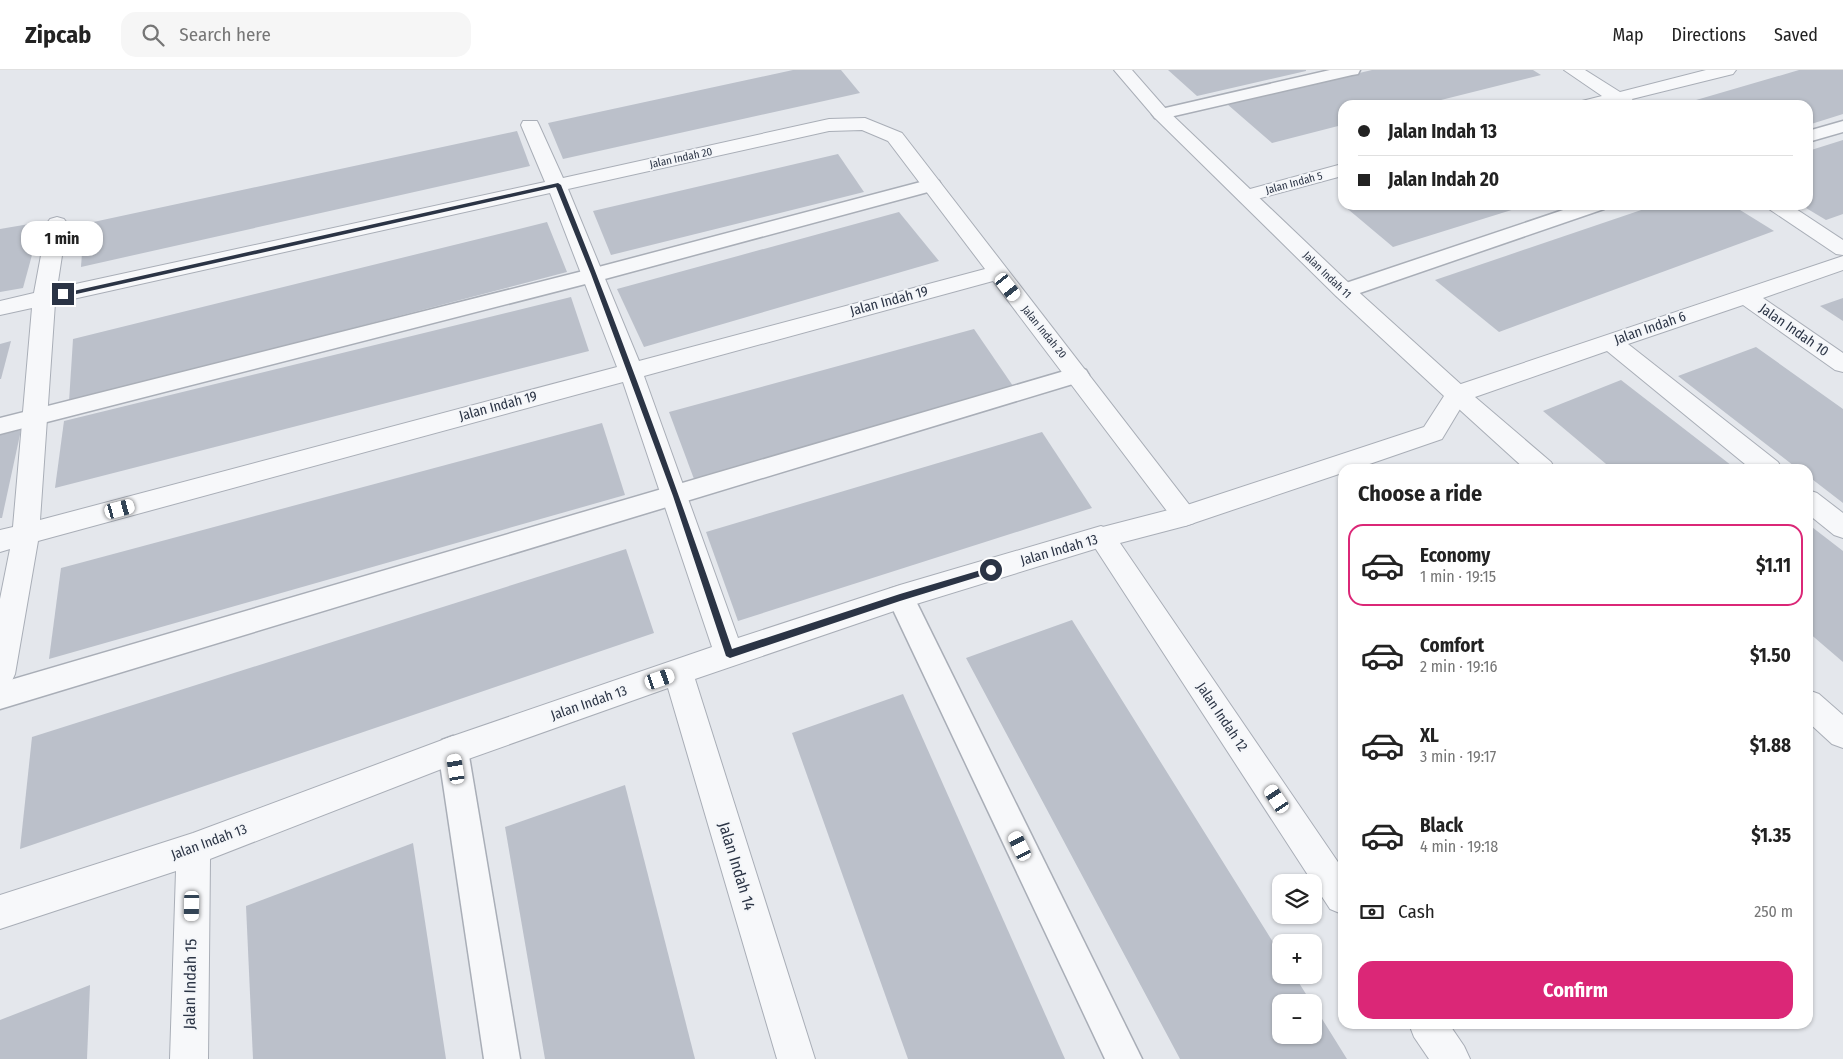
<!DOCTYPE html>
<html lang="en">
<head>
<meta charset="utf-8">
<style>
  :root { --surface:#fff; --page:#f6f6f6; --text:#222; --muted:#767676; --line:#e0e0e0; --accent:#db2777 }
  body { margin:0; font-family:"Fira Sans Condensed",sans-serif; background:var(--page); color:var(--text); height:100vh; display:flex; flex-direction:column; font-size:19px; white-space:nowrap }
  * { box-sizing:border-box; margin:0 }
  p { font-size:16px; color:var(--muted) }
  .icon { flex:none; width:28px; height:28px; fill:none; stroke:currentColor; stroke-width:2; stroke-linecap:round; stroke-linejoin:round }
  .map { position:relative; flex:1; overflow:hidden }
  .sheet { position:absolute; left:1338px; top:394px; width:475px; height:565px; display:flex; flex-direction:column; background:var(--surface); border-radius:15px; box-shadow:0 1px 4px #0004 }
  .sheet>* { flex:none }
  .guide { position:absolute; left:1338px; top:30px; width:475px; height:110px; border-radius:15px; box-shadow:0 1px 4px #0004; display:grid; align-content:center; height:110px; padding:0 20px; background:var(--surface) }
  .fabs { position:absolute; left:1272px; top:804px; display:grid; gap:10px }
  .fabs a { display:grid; place-items:center; width:50px; height:50px; border-radius:10px; background:var(--surface); box-shadow:0 1px 4px #0004; font-size:25px }
  .end { position:absolute; width:22px; height:22px; margin:-11px; border:6px solid #2b3445; background:#fff; box-shadow:0 0 0 2px #fff }
  .from { border-radius:50% }
  .bubble { position:absolute; height:35px; border-radius:15px; background:var(--surface); box-shadow:0 1px 4px #0004; font-size:16px; font-weight:700; line-height:35px; text-align:center }
  .car { position:absolute; width:15px; height:30px; margin:-15px -8px; border-radius:6px; box-shadow:0 0 4px 1px #0007; background:linear-gradient(#fff 24%,#345 0 40%,#fff 0 76%,#345 0 86%,#fff 0) }
  .guide b { display:flex; align-items:center; gap:18px; height:48px; font-size:19px }
  .guide b+b { border-top:1px solid var(--line) }
  .guide i { width:12px; height:12px; background:var(--text) }
  ul { padding:0; list-style:none }
  li { display:flex; align-items:center; gap:15px; height:82px; margin:0 10px 8px; padding:0 10px; border:2px solid transparent; border-radius:15px }
  li div { flex:1 }
  li b { display:block; font-size:19px }
  li em { font-style:normal; font-weight:700 }
  li.selected { border-color:var(--accent) }
  li>.icon { width:45px; height:45px; stroke-width:1.5 }
  h2 { padding:0 20px; font-size:22px; line-height:60px }
  .pay { display:flex; align-items:center; gap:12px; height:55px; padding:0 20px; font-size:19px }
  .pay p { margin-inline-start:auto }
  .action { display:flex; gap:10px; margin-top:auto; padding:10px 20px }
  .action a { flex:1; height:58px; border-radius:15px; background:var(--accent); color:#fff; font-size:20px; font-weight:700; line-height:58px; text-align:center }
  header { display:flex; align-items:center; gap:30px; box-sizing:border-box; height:70px; padding:0 25px; background:var(--surface); border-bottom:1px solid var(--line) }
  header strong { font-size:24px }
  nav { display:flex; gap:28px; margin-inline-start:auto; font-size:18px }
  .search { width:350px; height:45px; background:var(--page); display:flex; align-items:center; gap:12px; box-sizing:border-box; padding:0 18px; border-radius:15px; color:var(--muted); font-size:19px }
  .map>svg:first-child { display:block }
  .building { fill:#bbc0ca }
  .lines { fill:none; stroke-linecap:round; stroke-linejoin:round }
  .service-casing { stroke:#a9aeb7; stroke-width:3 }
  .minor-casing { stroke:#a9aeb7; stroke-width:2 }
  .tertiary-casing { stroke:#a9aeb7; stroke-width:2 }
  .service { fill:#f7f8fa; fill-rule:evenodd }
  .minor { fill:#f7f8fa; fill-rule:evenodd }
  .tertiary { fill:#f7f8fa; fill-rule:evenodd }
  .route { fill:#2b3445 }
  .labels { text-anchor:middle; dominant-baseline:central; stroke-width:4; stroke-linejoin:round; paint-order:stroke }
  .far-street-label { font-size:11px; fill:#2b3445; stroke:#f4f6f9 }
  .street-label { font-size:14px; fill:#2b3445; stroke:#f4f6f9 }
  .near-street-label { font-size:16px; fill:#2b3445; stroke:#f4f6f9 }
</style>
</head>
<body>
<header>
<strong>Zipcab</strong>
<div class="search"><svg class="icon" aria-label="search" viewBox="0 0 24 24"><circle cx="10" cy="10" r="6"/><path d="M15 15l6 6"/></svg>Search here</div>
<nav><a>Map</a><a>Directions</a><a>Saved</a></nav>
</header>
<div class="map">
<svg width="1843" height="989" viewBox="0 0 1843 989">
  <rect width="100%" height="100%" fill="#e4e7ec"/>
  <g class="building">
    <polygon points="793,0 841,0 860,23 563,89 548,53"/>
    <polygon points="1168,0 1306,0 1306,1 1197,26"/>
    <polygon points="1372,0 1533,0 1541,5 1421,35 1342,35 1342,55 1272,73 1227,34"/>
    <polygon points="1799,0 1843,0 1843,44 1808,55 1808,35 1679,35"/>
    <polygon points="517,61 530,96 81,197 84,154"/>
    <polygon points="1843,70 1843,144 1826,150 1801,135 1808,135 1808,81"/>
    <polygon points="838,84 864,122 611,185 593,141"/>
    <polygon points="1343,135 1528,135 1393,177"/>
    <polygon points="1656,135 1732,135 1774,161 1499,262 1435,210"/>
    <polygon points="899,142 939,191 644,277 617,219"/>
    <polygon points="41,152 23,218 0,222 0,159"/>
    <polygon points="547,152 567,202 69,332 73,269"/>
    <polygon points="571,227 589,281 55,418 64,351"/>
    <polygon points="1843,228 1843,251 1820,236"/>
    <polygon points="974,259 1013,316 694,409 669,342"/>
    <polygon points="11,271 1,309 0,309 0,274"/>
    <polygon points="1756,277 1843,339 1843,433 1808,406 1808,399 1798,399 1678,306"/>
    <polygon points="1621,310 1736,399 1612,399 1543,341"/>
    <polygon points="602,353 625,425 49,589 61,498"/>
    <polygon points="21,360 2,448 0,448 0,365"/>
    <polygon points="1042,362 1092,438 738,551 706,462"/>
    <polygon points="1808,454 1843,481 1843,592 1808,562"/>
    <polygon points="626,479 654,563 20,779 32,667"/>
    <polygon points="1072,550 1281,885 1281,905 1294,905 1311,932 1281,932 1281,965 1314,965 1314,936 1347,989 1180,989 966,588"/>
    <polygon points="903,624 1065,989 908,989 792,663"/>
    <polygon points="625,715 695,989 545,989 505,757"/>
    <polygon points="413,773 446,989 253,989 246,836"/>
    <polygon points="90,915 87,989 0,989 0,950"/>
  </g>
  <g class="lines">
    <defs>
      <g id="service">
        <polygon points="1330,0 1360,0 1358,4 1352,5 1161,49 1155,48 1152,44 1155,40 1161,39"/>
        <polygon points="1843,51 1843,62 1808,72 1808,61"/>
        <polygon points="932,109 939,111 941,115 939,119 601,210 0,364 0,348 591,199"/>
        <polygon points="1578,135 1607,135 1604,139 1351,226 1344,228 1337,226 1334,221 1337,216"/>
        <polygon points="1078,297 1086,300 1089,305 1086,310 0,639 0,613"/>
        <polygon points="900,516 910,519 1142,989 1105,989 887,527 890,519"/>
        <polygon points="453,666 464,670 468,680 520,989 484,989 438,680 442,670"/>
      </g>
      <g id="minor">
        <polygon points="1564,0 1585,0 1620,22 1706,0 1736,0 1733,4 1632,29 1635,35 1579,35 1582,31 1602,26"/>
        <path d="M865 48 902 63 1198 446 1194 453 1185 456 1176 453 993 211 644 306 738 568 900 515 1101 456 1111 460 1114 467 1111 474 900 539 695 609 815 989H777L668 618 457 693 210 789 208 989H170L176 801 0 859V825L193 763 453 666 712 577 623 312 38 471 15 604 11 613 0 617V529L10 479 0 482V460L13 457 32 238 0 245V231L34 223 47 153 50 149 57 147 64 149 67 153 57 218 545 112 521 55 523 51H537L539 55 563 108 829 49ZM862 60 888 71 985 199 639 291 568 119 829 61ZM550 123 617 297 40 450 55 233Z"/>
        <polygon points="1342,94 1342,106 1246,132 1239,130 1236,126 1239,122"/>
        <polygon points="1766,135 1790,135 1843,170 1843,185 1836,184 1769,139"/>
        <polygon points="1843,186 1843,200 1763,228 1843,283 1843,302 1835,300 1743,235 1628,274 1778,392 1782,399 1751,399 1607,281 1475,327 1551,392 1555,399 1525,399 1449,330 1445,324 1449,318"/>
        <polygon points="1808,420 1817,423 1843,443 1843,468 1834,465 1808,444"/>
        <polygon points="1808,620 1819,624 1843,645 1843,678 1832,674 1808,652"/>
      </g>
      <g id="tertiary">
        <polygon points="1114,0 1132,0 1167,40 1352,216 1465,318 1469,324 1442,369 1355,399 1342,399 1342,403 1185,456 1120,473 1342,798 1342,844 1330,839 1088,467 1091,460 1184,436 1424,357 1444,326 1336,226 1155,48"/>
        <polygon points="1409,954 1449,954 1464,976 1470,989 1429,989 1414,967"/>
      </g>
    </defs>
    <use href="#service" class="service-casing"/>
    <use href="#minor" class="minor-casing"/>
    <use href="#tertiary" class="tertiary-casing"/>
    <use href="#service" class="service"/>
    <use href="#minor" class="minor"/>
    <use href="#tertiary" class="tertiary"/>
  </g>
  <path class="route" d="M558 113 561 115C623 268 679 423 732 579L900 524 991 497 995 500 994 502 900 531 730 588 726 586 673 426 591 204 556 117 63 227 60 224Z"/>
  <g class="labels">
    <g class="far-street-label">
      <text transform="translate(681 88) rotate(-12)">Jalan Indah 20</text>
      <text transform="translate(1294 113) rotate(-15)">Jalan Indah 5</text>
      <text transform="translate(1327 205) rotate(44)">Jalan Indah 11</text>
      <text transform="translate(1044 262) rotate(51)">Jalan Indah 20</text>
    </g>
    <g class="street-label">
      <text transform="translate(889 231) rotate(-15)">Jalan Indah 19</text>
      <text transform="translate(1650 258) rotate(-19)">Jalan Indah 6</text>
      <text transform="translate(1794 260) rotate(35)">Jalan Indah 10</text>
      <text transform="translate(498 336) rotate(-15)">Jalan Indah 19</text>
      <text transform="translate(1059 480) rotate(-16)">Jalan Indah 13</text>
      <text transform="translate(589 633) rotate(-19)">Jalan Indah 13</text>
      <text transform="translate(1222 647) rotate(56)">Jalan Indah 12</text>
      <text transform="translate(209 772) rotate(-20)">Jalan Indah 13</text>
    </g>
    <g class="near-street-label">
      <text transform="translate(737 796) rotate(73)">Jalan Indah 14</text>
      <text transform="translate(190 914) rotate(-89)">Jalan Indah 15</text>
    </g>
  </g>
</svg>
<div class="fabs">
<a><svg class="icon" aria-label="layers" viewBox="0 0 24 24"><path d="M12 4l9 5-9 5-9-5zM3 14l9 5 9-5"/></svg></a>
<a>+</a>
<a>−</a>
</div>
<i class="end from" style="left:991px;top:500px"></i>
<i class="end" style="left:63px;top:224px"></i>
<div class="bubble" style="left:21px;top:151px;width:82px">1 min</div>
<i class="car" style="left:1008px;top:217px;rotate:142deg"></i>
<i class="car" style="left:120px;top:439px;rotate:75deg"></i>
<i class="car" style="left:660px;top:609px;rotate:71deg"></i>
<i class="car" style="left:456px;top:699px;rotate:351deg"></i>
<i class="car" style="left:1277px;top:729px;rotate:326deg"></i>
<i class="car" style="left:1020px;top:776px;rotate:334deg"></i>
<i class="car" style="left:192px;top:836px;rotate:181deg"></i>
<div class="guide">
<b><i class="from"></i>Jalan Indah 13</b>
<b><i></i>Jalan Indah 20</b>
</div>
<section class="sheet">
<h2>Choose a ride</h2>
<ul>
<li class="selected"><svg class="icon" aria-label="car" viewBox="0 0 24 24"><path d="M5 17H2v-5l4-1 3-4h7l3 4 3 1v5h-3M9 17h6M6 11h13"/><circle cx="7" cy="17" r="2"/><circle cx="17" cy="17" r="2"/></svg><div><b>Economy</b><p>1 min · 19:15</p></div><em>$1.11</em></li>
<li><svg class="icon" aria-label="car" viewBox="0 0 24 24"><path d="M5 17H2v-5l4-1 3-4h7l3 4 3 1v5h-3M9 17h6M6 11h13"/><circle cx="7" cy="17" r="2"/><circle cx="17" cy="17" r="2"/></svg><div><b>Comfort</b><p>2 min · 19:16</p></div><em>$1.50</em></li>
<li><svg class="icon" aria-label="car" viewBox="0 0 24 24"><path d="M5 17H2v-5l4-1 3-4h7l3 4 3 1v5h-3M9 17h6M6 11h13"/><circle cx="7" cy="17" r="2"/><circle cx="17" cy="17" r="2"/></svg><div><b>XL</b><p>3 min · 19:17</p></div><em>$1.88</em></li>
<li><svg class="icon" aria-label="car" viewBox="0 0 24 24"><path d="M5 17H2v-5l4-1 3-4h7l3 4 3 1v5h-3M9 17h6M6 11h13"/><circle cx="7" cy="17" r="2"/><circle cx="17" cy="17" r="2"/></svg><div><b>Black</b><p>4 min · 19:18</p></div><em>$1.35</em></li>
</ul>
<div class="pay"><svg class="icon" aria-label="cash" viewBox="0 0 24 24"><path d="M3 7h18v10H3z"/><circle cx="12" cy="12" r="2"/></svg>Cash<p>250 m</p></div>
<div class="action"><a>Confirm</a></div>
</section>
</div>
</body>
</html>
